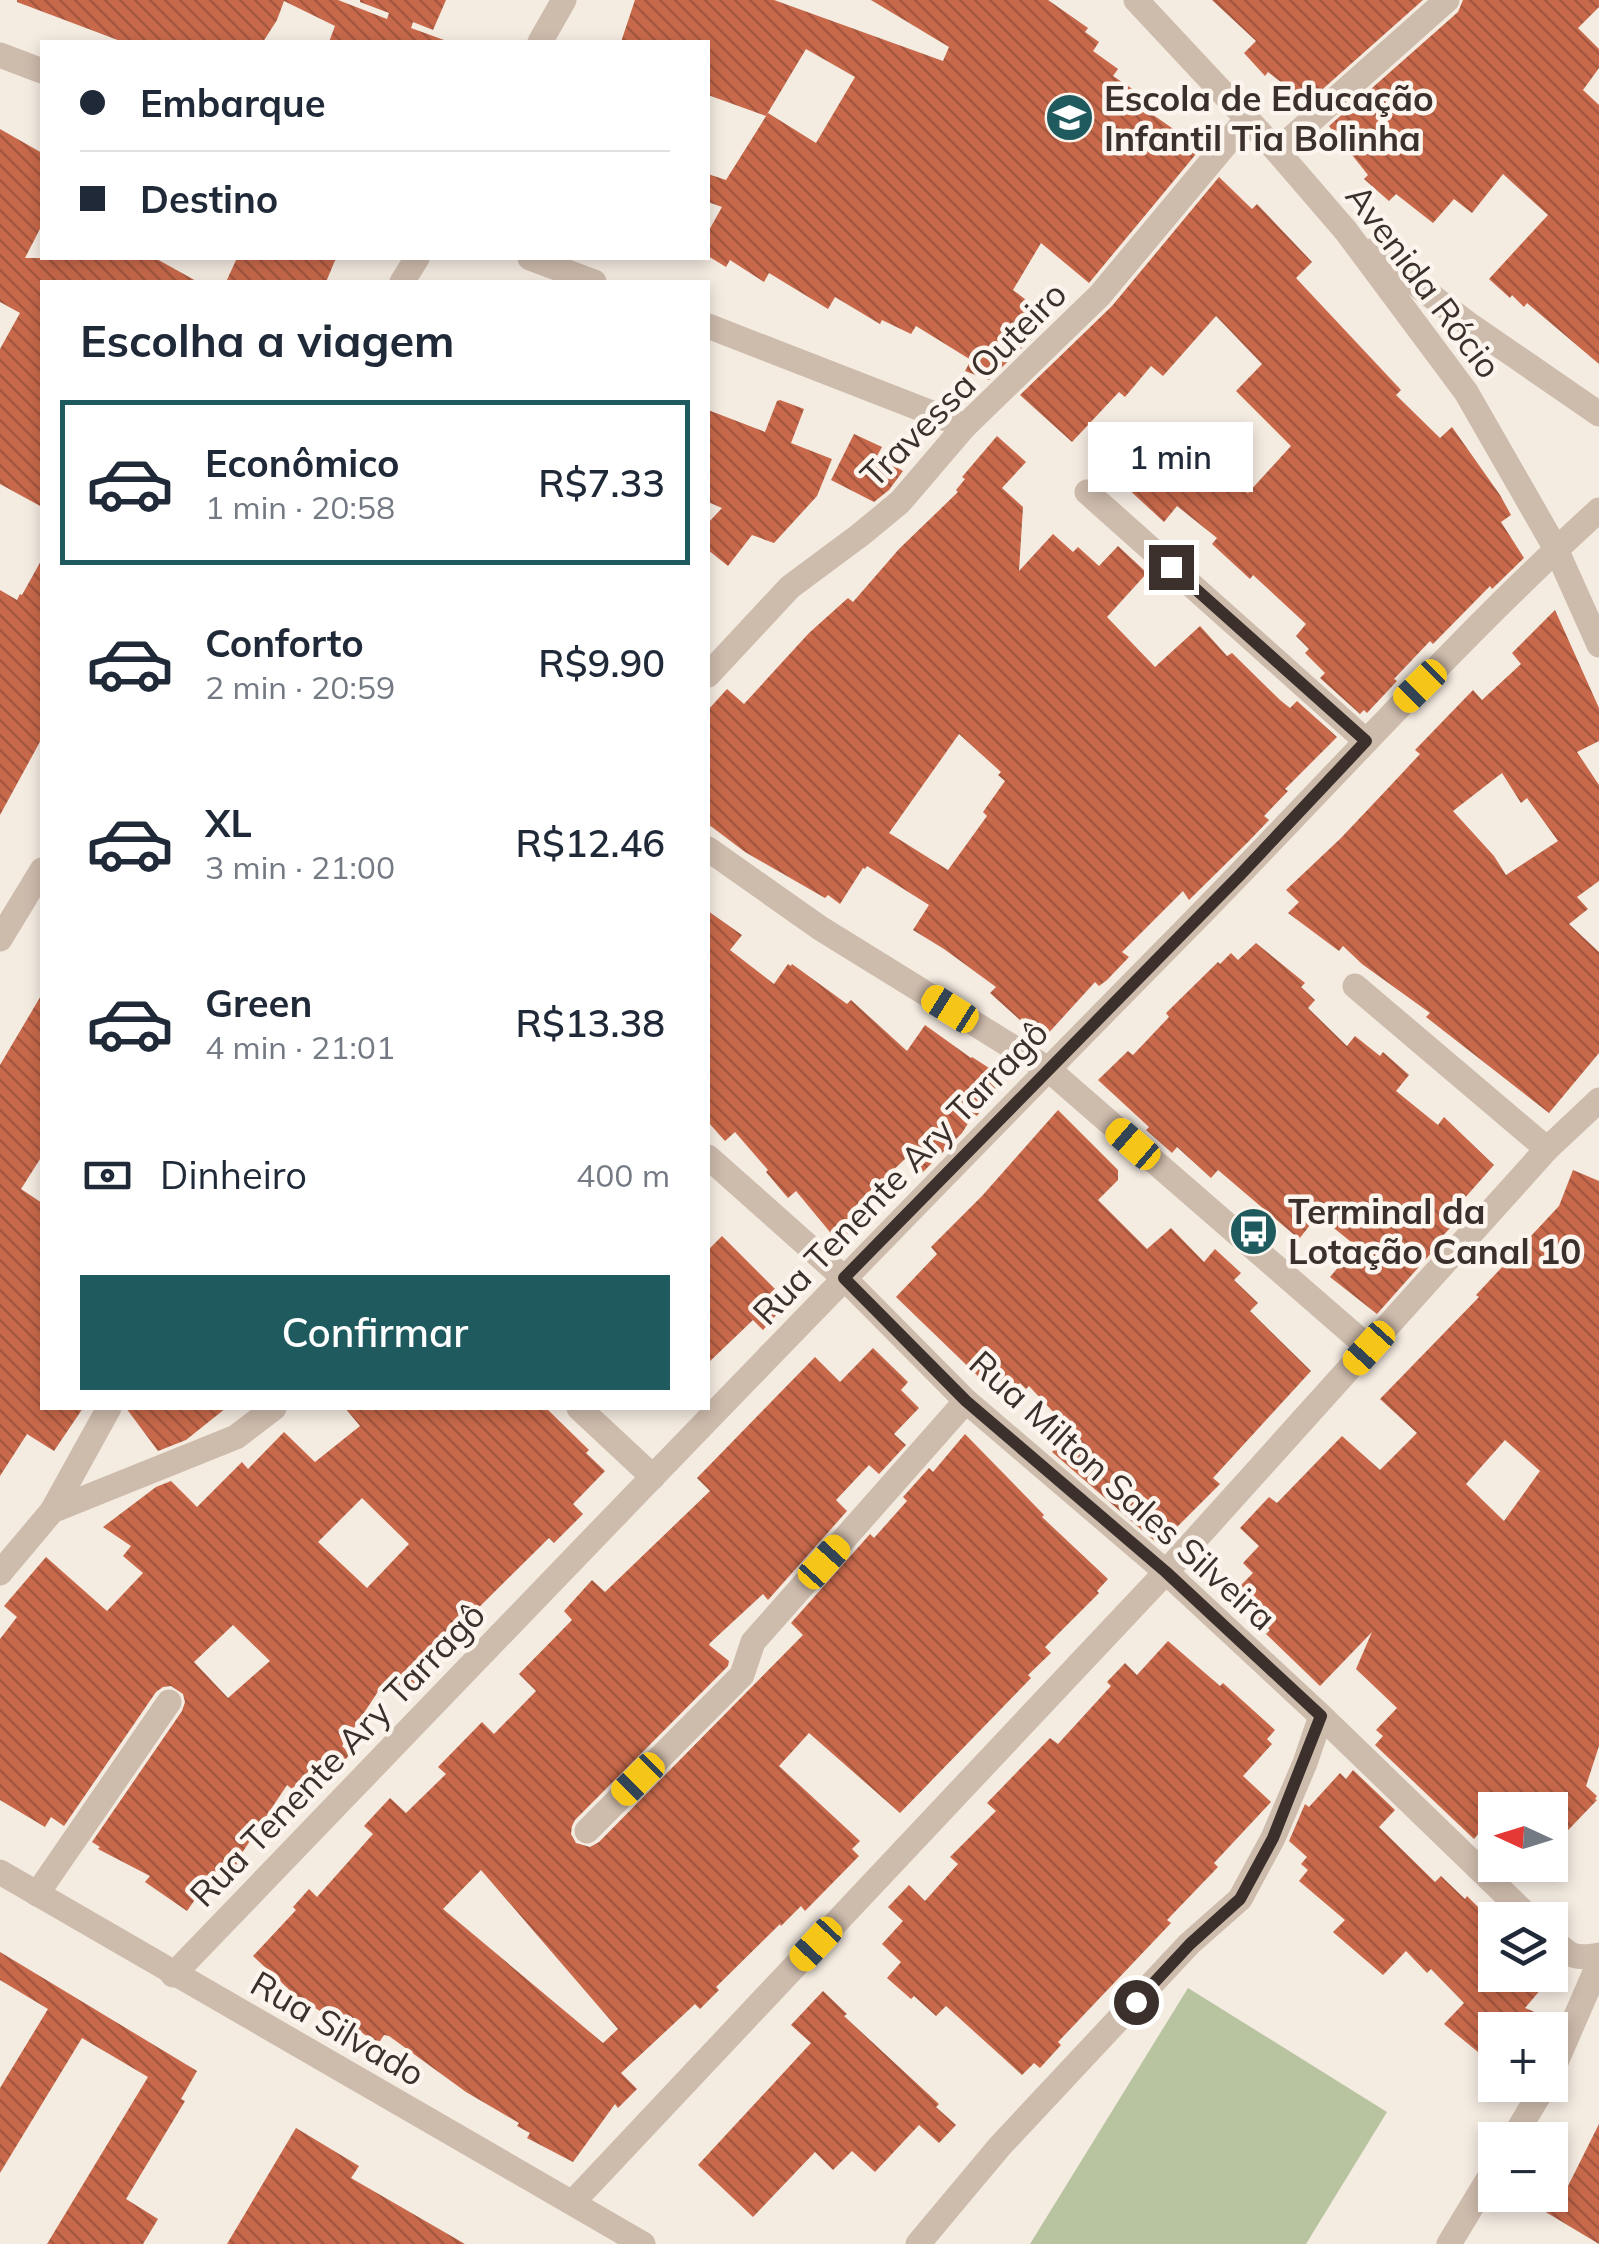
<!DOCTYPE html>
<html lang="pt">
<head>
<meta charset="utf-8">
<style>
  :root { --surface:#fff; --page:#f6f6f7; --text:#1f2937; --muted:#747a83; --line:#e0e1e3; --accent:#1f5a5e }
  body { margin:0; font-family:Mulish,sans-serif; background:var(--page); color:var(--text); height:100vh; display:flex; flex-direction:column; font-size:38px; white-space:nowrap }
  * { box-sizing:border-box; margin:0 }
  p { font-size:32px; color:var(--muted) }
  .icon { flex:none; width:55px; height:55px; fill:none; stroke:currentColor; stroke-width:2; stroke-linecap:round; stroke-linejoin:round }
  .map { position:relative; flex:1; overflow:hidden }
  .drawer { position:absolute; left:40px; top:280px; width:670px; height:1130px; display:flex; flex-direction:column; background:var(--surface); border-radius:0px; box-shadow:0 5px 15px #0003 }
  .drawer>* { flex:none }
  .banner { position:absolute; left:40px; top:40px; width:670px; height:220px; border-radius:0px; box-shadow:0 5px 15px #0003; display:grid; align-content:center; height:220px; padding:0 40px; background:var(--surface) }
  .needle { width:65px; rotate:274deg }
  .buttons { position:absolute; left:1478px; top:1792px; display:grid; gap:20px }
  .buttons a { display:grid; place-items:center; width:90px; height:90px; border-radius:0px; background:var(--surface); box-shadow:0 5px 15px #0003; font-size:50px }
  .end { position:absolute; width:45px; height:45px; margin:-22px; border:12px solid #3b302b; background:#fff; box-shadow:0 0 0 5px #fff }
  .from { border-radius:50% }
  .bubble { position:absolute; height:70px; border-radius:0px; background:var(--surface); box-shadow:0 5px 15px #0003; font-size:32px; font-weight:600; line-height:70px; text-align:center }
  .car { position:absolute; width:30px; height:60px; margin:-30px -15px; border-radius:12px; box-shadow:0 0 8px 2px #0007; background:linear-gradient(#f5c518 24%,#345 0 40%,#f5c518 0 76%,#345 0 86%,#f5c518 0) }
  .banner b { display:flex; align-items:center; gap:35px; height:95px; font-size:38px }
  .banner b+b { border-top:2px solid var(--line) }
  .banner i { width:25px; height:25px; background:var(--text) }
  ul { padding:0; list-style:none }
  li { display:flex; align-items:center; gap:30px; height:165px; margin:0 20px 15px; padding:0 20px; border:5px solid transparent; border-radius:0px }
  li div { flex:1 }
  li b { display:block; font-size:38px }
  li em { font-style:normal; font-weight:600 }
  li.active { border-color:var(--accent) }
  li>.icon { width:90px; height:90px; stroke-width:1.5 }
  h2 { padding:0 40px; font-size:45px; line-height:120px }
  .pay { display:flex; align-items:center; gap:25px; height:110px; padding:0 40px; font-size:38px }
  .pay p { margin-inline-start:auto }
  .button { display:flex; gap:20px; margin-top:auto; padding:20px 40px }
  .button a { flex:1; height:115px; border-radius:0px; background:var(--accent); color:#fff; font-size:40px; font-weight:600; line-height:115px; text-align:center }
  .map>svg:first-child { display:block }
  .garden { fill:#b8c4a0 }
  .building { fill:url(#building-back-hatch); fill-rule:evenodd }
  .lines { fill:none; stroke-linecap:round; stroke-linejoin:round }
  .minor { stroke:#cdbbac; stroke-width:25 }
  .route { stroke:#3b302b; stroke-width:12 }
  .labels { text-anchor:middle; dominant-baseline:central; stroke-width:9; stroke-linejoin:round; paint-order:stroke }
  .poi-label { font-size:35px; font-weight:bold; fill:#3b302b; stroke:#fbf5ee; text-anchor:start }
  .street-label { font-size:35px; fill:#3b302b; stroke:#fbf5ee }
</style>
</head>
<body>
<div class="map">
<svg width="1599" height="2244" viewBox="0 0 1599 2244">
  <defs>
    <pattern id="building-back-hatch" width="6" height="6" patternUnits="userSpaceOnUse" patternTransform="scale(2.5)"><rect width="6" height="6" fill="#c8694b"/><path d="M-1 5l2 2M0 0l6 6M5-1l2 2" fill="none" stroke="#a4573f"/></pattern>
  </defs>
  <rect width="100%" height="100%" fill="#f4ebe1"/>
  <polygon class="garden" points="1188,1988 1387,2112 1306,2244 1030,2244"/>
  <g class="building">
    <polygon points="17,0 338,0 387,19 389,13 360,2 360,0 446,0 433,30 413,22 411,28 444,40 443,42 329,42 335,26 284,1 277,20 263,42 123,42 17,2"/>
    <polygon points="635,0 774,0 943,61 949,47 871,0 1048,0 1088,28 1085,32 1099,42 1093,51 1118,69 1113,76 1146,98 1140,106 1188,139 1185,143 1196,154 1089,283 1041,243 1013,290 1051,319 989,380 965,371 971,360 916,326 911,334 882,320 880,324 835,297 828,309 769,273 764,282 730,260 726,267 708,256 708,232 722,207 708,202 708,174 726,180 768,113 816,143 855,77 806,49 766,116 708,95 708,42 621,42"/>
    <polygon points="1212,0 1423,0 1307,103 1268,72 1265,76 1244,53 1256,41"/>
    <polygon points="1463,0 1599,0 1599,7 1578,28 1599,49 1599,68 1583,90 1599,105 1599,364 1527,303 1524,307 1512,295 1510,298 1489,279 1548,215 1503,174 1472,213 1454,199 1433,223 1396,194 1389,201 1364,179 1368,175 1329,126 1458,12"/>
    <polygon points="0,129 42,153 42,225 25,258 155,258 198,282 42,282 42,507 0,484 0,349 20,313 0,302"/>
    <polygon points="1219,177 1252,209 1257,204 1312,262 1296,278 1401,390 1396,395 1440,438 1452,427 1500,495 1511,515 1501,522 1524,558 1492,589 1490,586 1433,644 1430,641 1394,679 1397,681 1367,713 1364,710 1360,714 1320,678 1325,673 1305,653 1309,649 1296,636 1306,624 1253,575 1250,579 1212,544 1217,538 1177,506 1164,522 1126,487 1166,432 1207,466 1248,493 1291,446 1236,391 1262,364 1216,316 1163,376 1151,366 1125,397 1119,392 1072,442 1020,395 1112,306"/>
    <polygon points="237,258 336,258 326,282 226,282"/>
    <polygon points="780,400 804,409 791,443 832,459 817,496 774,543 752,535 728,566 708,550 708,523 722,508 708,502 708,410 765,432 777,401"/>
    <polygon points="854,434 882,447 877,456 903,471 889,490 874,502 831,480"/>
    <path d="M997 436 1026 462 1002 488 1023 507 1019 571 1053 534 1073 552 1078 547 1099 566 1118 546 1147 573 1107 617 1155 667 1200 626 1227 656 1232 653 1280 700 1290 708 1297 701 1337 737 1285 789 1288 791 1264 816 1269 820 1249 841 1189 900 1183 891 1122 952 1129 957 1107 980 1099 986 1095 982 1044 1038 1022 1018 1020 1020 990 993 996 987 944 949 913 930 929 905 867 866 865 869 863 868 840 904 828 895 825 898 745 852 708 824V710L727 689 744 704 809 633 848 598 853 602 899 549 958 492 956 490 965 479 962 477ZM959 734 1001 772 998 775 1005 781 983 812 987 816 948 870 889 833Z"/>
    <polygon points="42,559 42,738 0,815 0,590 17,600 20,594 22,595"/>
    <path d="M1555 610 1599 708V741L1577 752 1599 785V881L1577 897 1588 909 1569 924 1599 952V1053L1549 1113 1426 1017 1430 1013 1362 964 1343 946 1339 951 1288 913 1299 902 1286 890 1341 838 1392 784 1420 754 1415 750 1473 690 1482 700 1521 664 1512 653ZM1502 773 1521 803 1527 798 1558 841 1506 875 1494 856 1453 811Z"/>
    <polygon points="708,911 742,935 730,950 774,984 788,964 791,966 792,964 847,1004 851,1000 907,1051 925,1025 971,1058 972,1057 1003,1077 977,1116 974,1114 962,1133 921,1174 906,1158 847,1214 858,1226 839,1243 796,1191 788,1198 766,1172 768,1170 735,1132 725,1141 708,1122"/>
    <polygon points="1256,943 1305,983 1301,987 1315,1000 1308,1008 1347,1046 1355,1036 1380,1056 1383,1052 1409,1075 1396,1091 1438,1125 1444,1117 1494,1165 1455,1209 1463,1214 1439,1240 1441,1242 1377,1314 1330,1277 1356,1246 1318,1215 1299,1239 1218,1170 1211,1178 1177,1147 1172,1153 1146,1130 1149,1127 1098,1080 1128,1051 1133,1055 1169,1017 1166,1013 1218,962 1220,964 1231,953 1238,960"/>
    <polygon points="42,994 42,1156 21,1189 42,1203 42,1408 83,1408 54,1451 27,1434 0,1476 0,1065"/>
    <polygon points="1058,1110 1118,1170 1118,1180 1098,1200 1147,1249 1171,1228 1204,1262 1215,1249 1241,1273 1234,1280 1258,1303 1250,1311 1311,1371 1213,1478 1220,1484 1159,1545 1052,1452 1072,1432 1029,1386 1026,1389 1020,1383 1008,1395 987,1375 982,1380 896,1297 937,1254 931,1247 982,1196"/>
    <path d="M1573 1170 1599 1181V1746L1586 1786 1597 1796 1595 1799 1597 1800 1550 1849V1810H1495V1848L1479 1833 1474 1839 1375 1745 1383 1736 1376 1730 1397 1708 1356 1669 1372 1632 1320 1686 1266 1634 1270 1630 1244 1606 1251 1600 1239 1587 1253 1573 1243 1563 1259 1546 1240 1528 1269 1497 1277 1503 1342 1436 1380 1470 1417 1433 1380 1399 1479 1297 1476 1295 1559 1206ZM1505 1440 1540 1471 1504 1521 1466 1484Z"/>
    <polygon points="722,1236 788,1302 763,1330 753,1320 708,1363 708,1250"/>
    <path d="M873 1348 908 1382 901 1390 919 1408 894 1434 906 1445 879 1474 869 1465 836 1500 847 1511 768 1600 763 1594 710 1643 709 1645 729 1661 728 1666 575 1820 572 1826 571 1834 576 1843 590 1847 599 1842 803 1635 791 1623 870 1534 874 1538 907 1501 903 1497 929 1468 933 1472 965 1434 1044 1515 1042 1517 1108 1579 1097 1591 1099 1593 1045 1647 1051 1653 1028 1675 1031 1678 900 1813 809 1733 779 1766 860 1841 852 1849 859 1856 805 1911 801 1906 781 1926 780 1924 716 1987 719 1990 700 2009 695 2004 621 2073 637 2089 618 2108 615 2104 573 2162 527 2138 530 2133 517 2126 519 2123 466 2092 389 2036 384 2035 378 2044 337 2015 334 2020 295 1995 253 1956 296 1910 293 1907 309 1889 317 1897 373 1834 364 1826 390 1798 406 1813 446 1774 438 1767 482 1722 494 1734 536 1691 519 1674 572 1620 564 1611 592 1580 605 1592 710 1491 697 1478 815 1357 840 1382ZM481 1870 618 2029 603 2043 443 1909Z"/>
    <polygon points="126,1408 226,1408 186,1440 158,1451"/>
    <path d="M345 1408H546L589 1450 586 1453 605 1471 573 1504 583 1514 554 1543 549 1538 460 1626 461 1627 421 1668 426 1673 402 1698 385 1681 342 1746 350 1754 334 1773 320 1760 292 1789 287 1785 240 1856 242 1857 219 1888 208 1881 187 1911 145 1882 150 1876 98 1849 100 1847 92 1842 182 1711 185 1702 183 1694 171 1686 163 1687 156 1692 64 1826 51 1817 45 1827 0 1800V1639L17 1617 4 1606 46 1557 107 1611 143 1573 123 1556 131 1546 103 1527 156 1487 171 1481 197 1507 242 1462 248 1469 284 1432 315 1462 360 1426ZM362 1498 409 1544 367 1588 318 1542ZM233 1625 270 1661 228 1698 194 1662Z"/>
    <polygon points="1168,1641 1220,1686 1223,1683 1275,1730 1267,1739 1272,1744 1243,1776 1271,1802 1214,1863 1218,1867 1167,1920 1171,1923 1058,2042 1061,2045 1040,2068 1034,2063 1022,2075 946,2006 936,2016 914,1996 911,1999 887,1978 901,1962 882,1944 903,1921 888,1907 909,1885 925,1901 958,1864 950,1857 996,1811 987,1803 1050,1738 1058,1744 1111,1686 1107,1682 1125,1663 1137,1675"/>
    <polygon points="1353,1770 1395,1810 1379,1827 1435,1882 1441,1876 1465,1899 1467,1896 1495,1924 1495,1975 1527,1975 1542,1988 1525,2008 1556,2021 1552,2030 1495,2030 1495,2066 1444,2024 1464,2003 1431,1969 1427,1973 1406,1951 1383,1975 1333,1932 1345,1920 1299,1881 1308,1870 1301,1864 1307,1857 1289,1841 1305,1804 1309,1807 1340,1773 1346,1779"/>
    <polygon points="0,1952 197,2071 181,2099 185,2101 126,2199 158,2219 143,2244 47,2244 148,2077 82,2038 0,2173 0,2088 48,2009 0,1980"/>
    <polygon points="823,1991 847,2014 844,2016 939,2104 936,2107 956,2125 939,2143 919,2125 875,2172 852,2151 833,2170 815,2152 753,2217 698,2165 811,2043 791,2025"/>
    <polygon points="1599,2124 1599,2244 1539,2208 1547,2195 1550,2195 1550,2189 1556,2179 1568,2186"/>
    <polygon points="296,2128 359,2166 351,2178 465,2244 227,2244"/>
  </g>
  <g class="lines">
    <g class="minor">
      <polyline points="1136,0 1277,151 1346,231 1466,392 1556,549 1599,645"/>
      <polyline points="540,42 564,0"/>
      <polyline points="0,55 42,71"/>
      <polyline points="1277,151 1447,0"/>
      <polyline points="1372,251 1467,323 1599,414"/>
      <polyline points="530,258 594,282"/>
      <polyline points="402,282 417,258"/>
      <polyline points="708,326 965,426"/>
      <polyline points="1087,492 1366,741"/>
      <polyline points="708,675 790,587 860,535 900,502 965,426 1100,295 1246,120"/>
      <polyline points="708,849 820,928 1048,1069 1369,1348"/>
      <polyline points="0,939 42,870"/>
      <polyline points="1355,986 1547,1149"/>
      <polyline points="708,1157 844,1278 966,1401 1166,1572 1321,1716 1532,1920"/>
      <polyline points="579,1408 653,1477"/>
      <polyline points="52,1511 109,1408"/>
      <polyline points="0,1573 52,1511 236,1437 274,1408"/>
      <polyline points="587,1831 742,1675 753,1642 966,1401"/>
      <polyline points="0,1872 643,2244"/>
      <polyline points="37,1894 169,1702"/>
      <path d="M1550 1937C1569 1955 1572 1960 1599 1955"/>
      <path d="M173 1975C511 1624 847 1273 1188 927 1325 788 1455 641 1599 510"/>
      <polyline points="1550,2076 1599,1963"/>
      <polyline points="1512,2140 1545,2085"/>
      <polyline points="573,2202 1166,1572 1547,1149 1599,1100"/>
      <polyline points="918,2244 1000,2146 1189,1944 1240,1899 1273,1838 1305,1763 1321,1716"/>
      <polyline points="1449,2244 1495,2168"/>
    </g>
  </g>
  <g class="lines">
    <polyline class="route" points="1136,2002 1190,1944 1240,1899 1273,1838 1321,1716 1166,1572 966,1401 844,1278 1239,876 1366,741 1171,567"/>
  </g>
  <defs>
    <symbol id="school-disc" viewBox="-11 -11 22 22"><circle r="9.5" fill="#1f5a5e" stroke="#fbf5ee"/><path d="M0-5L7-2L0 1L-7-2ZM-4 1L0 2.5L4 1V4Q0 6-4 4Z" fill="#fff"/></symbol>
    <symbol id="bus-disc" viewBox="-11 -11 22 22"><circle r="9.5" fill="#1f5a5e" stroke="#fbf5ee"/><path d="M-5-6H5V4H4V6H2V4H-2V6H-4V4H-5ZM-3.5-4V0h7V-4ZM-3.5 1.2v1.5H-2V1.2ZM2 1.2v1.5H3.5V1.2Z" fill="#fff"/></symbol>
  </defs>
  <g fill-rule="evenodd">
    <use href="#school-disc" x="1042" y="90" width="55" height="55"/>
    <use href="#bus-disc" x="1226" y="1204" width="55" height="55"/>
  </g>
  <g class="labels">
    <g class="poi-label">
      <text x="1104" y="98">Escola de Educação<tspan x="1104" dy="40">Infantil Tia Bolinha</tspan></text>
      <text x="1288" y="1211">Terminal da<tspan x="1288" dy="40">Lotação Canal 10</tspan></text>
    </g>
    <g class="street-label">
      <text transform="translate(1424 281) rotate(53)">Avenida Rócio</text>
      <text transform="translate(963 384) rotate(-45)">Travessa Outeiro</text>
      <text transform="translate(900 1172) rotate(-46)">Rua Tenente Ary Tarragô</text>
      <text transform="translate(1123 1490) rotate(42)">Rua Milton Sales Silveira</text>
      <text transform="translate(337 1754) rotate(-46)">Rua Tenente Ary Tarragô</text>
      <text transform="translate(338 2028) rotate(30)">Rua Silvado</text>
    </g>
  </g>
</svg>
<div class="buttons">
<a><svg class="needle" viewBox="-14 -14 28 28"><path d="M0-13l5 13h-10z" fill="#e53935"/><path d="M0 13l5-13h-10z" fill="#747a83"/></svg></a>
<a><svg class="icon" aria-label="layers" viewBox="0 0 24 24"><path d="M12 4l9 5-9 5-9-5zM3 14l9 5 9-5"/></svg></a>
<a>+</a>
<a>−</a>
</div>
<i class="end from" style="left:1136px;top:2002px"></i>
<i class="end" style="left:1171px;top:567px"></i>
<div class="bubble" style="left:1088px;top:422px;width:165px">1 min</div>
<i class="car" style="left:1420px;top:686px;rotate:225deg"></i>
<i class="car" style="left:950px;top:1009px;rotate:302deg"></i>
<i class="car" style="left:1133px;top:1144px;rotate:311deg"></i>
<i class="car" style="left:1369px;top:1348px;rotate:222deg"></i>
<i class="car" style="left:824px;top:1562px;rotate:42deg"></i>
<i class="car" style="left:638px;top:1779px;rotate:225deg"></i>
<i class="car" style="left:816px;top:1944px;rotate:223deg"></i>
<div class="banner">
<b><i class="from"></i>Embarque</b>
<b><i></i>Destino</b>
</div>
<section class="drawer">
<h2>Escolha a viagem</h2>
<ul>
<li class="active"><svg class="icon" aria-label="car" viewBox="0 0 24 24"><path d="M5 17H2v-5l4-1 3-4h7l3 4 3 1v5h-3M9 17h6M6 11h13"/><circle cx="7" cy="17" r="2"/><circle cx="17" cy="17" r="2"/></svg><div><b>Econômico</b><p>1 min · 20:58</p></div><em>R$7.33</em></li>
<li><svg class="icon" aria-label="car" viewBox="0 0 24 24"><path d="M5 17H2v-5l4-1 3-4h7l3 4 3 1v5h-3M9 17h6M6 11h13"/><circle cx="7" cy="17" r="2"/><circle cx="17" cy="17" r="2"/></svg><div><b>Conforto</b><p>2 min · 20:59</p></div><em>R$9.90</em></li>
<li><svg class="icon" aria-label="car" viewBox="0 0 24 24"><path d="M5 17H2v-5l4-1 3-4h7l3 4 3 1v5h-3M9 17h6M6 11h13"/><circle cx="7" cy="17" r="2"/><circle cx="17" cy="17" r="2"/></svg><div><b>XL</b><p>3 min · 21:00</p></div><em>R$12.46</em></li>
<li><svg class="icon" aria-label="car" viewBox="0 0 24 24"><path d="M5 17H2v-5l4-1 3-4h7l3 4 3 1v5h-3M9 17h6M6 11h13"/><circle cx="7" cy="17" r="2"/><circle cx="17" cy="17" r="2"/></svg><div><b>Green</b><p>4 min · 21:01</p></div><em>R$13.38</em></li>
</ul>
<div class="pay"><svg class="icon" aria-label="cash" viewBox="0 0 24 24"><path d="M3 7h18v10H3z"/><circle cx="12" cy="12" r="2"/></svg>Dinheiro<p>400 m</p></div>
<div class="button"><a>Confirmar</a></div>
</section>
</div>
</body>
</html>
